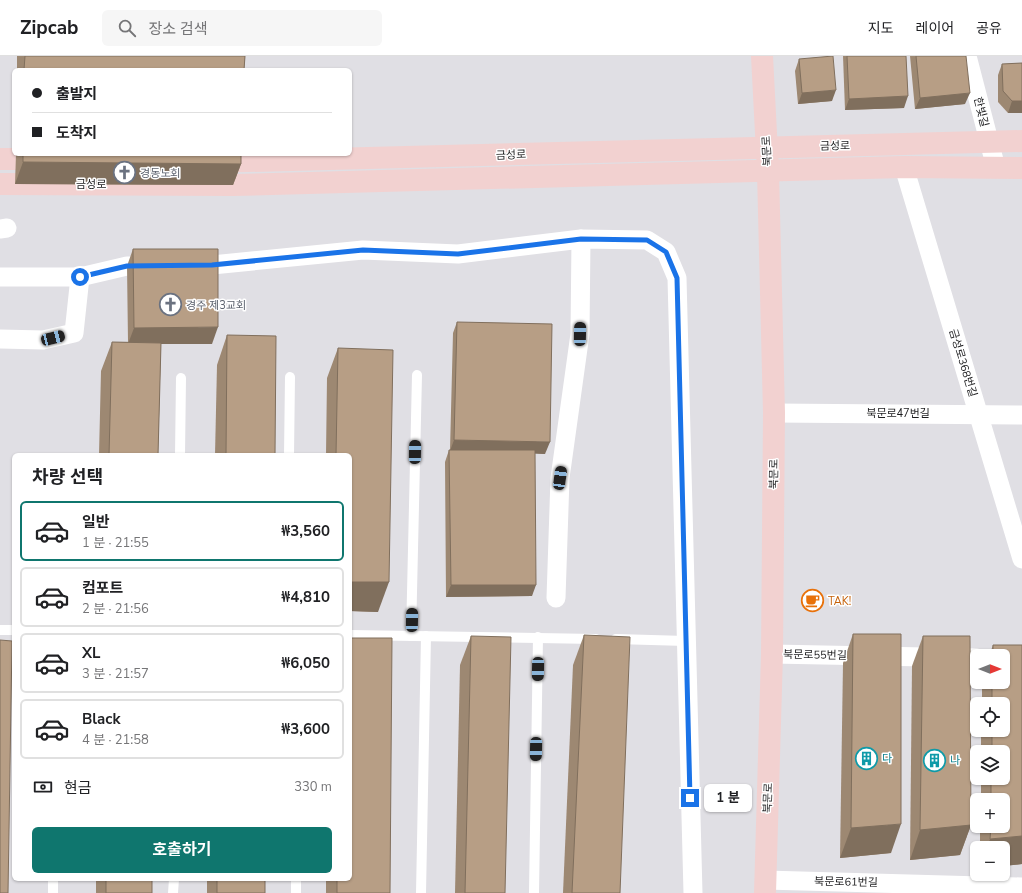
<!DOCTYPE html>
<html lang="ko">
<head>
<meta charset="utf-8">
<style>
  :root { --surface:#fff; --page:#f6f6f6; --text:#202124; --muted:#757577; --line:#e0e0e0; --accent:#0f766e }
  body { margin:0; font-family:"Nunito Sans","Noto Sans KR",sans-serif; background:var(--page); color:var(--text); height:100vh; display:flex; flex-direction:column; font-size:15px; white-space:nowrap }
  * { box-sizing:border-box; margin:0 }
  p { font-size:13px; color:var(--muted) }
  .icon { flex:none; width:22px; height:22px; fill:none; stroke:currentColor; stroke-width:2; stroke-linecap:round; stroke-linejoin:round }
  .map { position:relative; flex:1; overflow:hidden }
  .sheet { position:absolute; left:12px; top:397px; width:340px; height:428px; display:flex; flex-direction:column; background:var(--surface); border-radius:6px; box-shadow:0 1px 3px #0004 }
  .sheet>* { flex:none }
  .hud { position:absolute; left:12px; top:12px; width:340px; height:88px; border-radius:6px; box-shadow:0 1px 3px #0004; display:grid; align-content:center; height:88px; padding:0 20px; background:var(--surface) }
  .needle { width:26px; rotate:90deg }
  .buttons { position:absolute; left:970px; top:593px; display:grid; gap:8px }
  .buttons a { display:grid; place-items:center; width:40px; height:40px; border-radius:6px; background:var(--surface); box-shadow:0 1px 3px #0004; font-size:20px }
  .end { position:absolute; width:18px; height:18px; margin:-9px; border:5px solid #1a73e8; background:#fff; box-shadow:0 0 0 2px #fff }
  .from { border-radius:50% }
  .bubble { position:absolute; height:28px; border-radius:6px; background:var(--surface); box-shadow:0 1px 3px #0004; font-size:13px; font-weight:700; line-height:28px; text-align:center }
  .car { position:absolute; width:12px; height:24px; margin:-12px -6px; border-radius:5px; box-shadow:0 0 3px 1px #0007; background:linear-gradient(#222 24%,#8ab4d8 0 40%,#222 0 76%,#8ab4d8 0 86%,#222 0) }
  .hud b { display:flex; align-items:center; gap:14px; height:38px; font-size:15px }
  .hud b+b { border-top:1px solid var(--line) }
  .hud i { width:10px; height:10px; background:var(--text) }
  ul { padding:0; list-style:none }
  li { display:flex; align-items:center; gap:12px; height:60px; margin:0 8px 6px; padding:0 12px; border:2px solid var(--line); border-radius:6px }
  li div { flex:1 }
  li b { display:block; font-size:15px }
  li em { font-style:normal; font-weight:700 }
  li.current { border-color:var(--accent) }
  li>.icon { width:36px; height:36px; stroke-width:1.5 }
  h2 { padding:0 20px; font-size:18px; line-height:48px }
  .pay { display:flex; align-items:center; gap:10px; height:44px; padding:0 20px; font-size:15px }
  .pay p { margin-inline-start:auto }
  .action { display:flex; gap:8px; margin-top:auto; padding:8px 20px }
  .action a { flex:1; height:46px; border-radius:6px; background:var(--accent); color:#fff; font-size:16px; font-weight:700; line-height:46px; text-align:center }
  header { display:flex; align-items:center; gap:24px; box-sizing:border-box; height:56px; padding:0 20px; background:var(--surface); border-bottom:1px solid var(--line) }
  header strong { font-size:19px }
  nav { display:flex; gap:22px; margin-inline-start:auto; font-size:14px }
  .search { width:280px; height:36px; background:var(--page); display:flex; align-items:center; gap:10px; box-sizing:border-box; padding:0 14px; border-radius:6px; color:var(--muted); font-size:15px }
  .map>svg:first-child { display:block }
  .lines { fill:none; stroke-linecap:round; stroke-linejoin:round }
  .lane { stroke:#fff; stroke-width:10 }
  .street { stroke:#fff; stroke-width:19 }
  .secondary { stroke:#f2d1d0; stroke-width:22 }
  .wall { fill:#9d8872 }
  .shaded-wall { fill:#806f5d }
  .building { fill:#b79e85; stroke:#806f5d }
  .route { stroke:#1a73e8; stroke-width:5 }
  .labels { text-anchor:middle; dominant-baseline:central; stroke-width:3; stroke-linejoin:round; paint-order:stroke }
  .street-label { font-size:11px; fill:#1c1c1e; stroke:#fff }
  .worship-label { font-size:11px; fill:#5b616d; stroke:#fff; text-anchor:start }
  .food-label { font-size:11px; fill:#c56008; stroke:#fff; text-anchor:start }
  .culture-label { font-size:11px; fill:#0d838f; stroke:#fff; text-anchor:start }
</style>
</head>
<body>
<header>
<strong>Zipcab</strong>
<div class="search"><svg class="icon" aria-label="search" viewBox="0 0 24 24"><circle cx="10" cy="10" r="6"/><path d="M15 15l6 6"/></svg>장소 검색</div>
<nav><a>지도</a><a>레이어</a><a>공유</a></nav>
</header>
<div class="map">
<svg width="1022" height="837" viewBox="0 0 1022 837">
  <rect width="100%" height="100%" fill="#e0dfe4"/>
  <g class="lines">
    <g class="lane">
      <polyline points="180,399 181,322"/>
      <polyline points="289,399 290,321"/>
      <polyline points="0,574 14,574"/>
      <polyline points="350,579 596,583"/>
      <polyline points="411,580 417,319"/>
      <polyline points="616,583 686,585"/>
      <polyline points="53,837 53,823"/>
      <polyline points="173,837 174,823"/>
      <polyline points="296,837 296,823"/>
      <polyline points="421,837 426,580"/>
      <polyline points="534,837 538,581"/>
    </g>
    <g class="street">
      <polyline points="967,0 996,112"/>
      <polyline points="904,111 1022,503"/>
      <polyline points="0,173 7,172"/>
      <polyline points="192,209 212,209 363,194 458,198 581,183 647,184 666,196 677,222 693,837"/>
      <polyline points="0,221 80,221 74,277 43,284 0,283"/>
      <polyline points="80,221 127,210 153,210"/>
      <polyline points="774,357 1022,359"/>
      <polyline points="556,542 560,422 580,278 581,183"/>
      <polyline points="772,598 977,602"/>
      <polyline points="765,824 1022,831"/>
    </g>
    <g class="secondary">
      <polyline points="762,0 768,116 774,357 772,598 765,837"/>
      <polyline points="0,103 45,103"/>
      <polyline points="211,106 1022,85"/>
      <polyline points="0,128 233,129 904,111 1022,112"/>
    </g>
  </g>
  <g class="wall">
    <polygon points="17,0 245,0 244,14 17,14"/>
    <polygon points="843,0 906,0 904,52 845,54"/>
    <polygon points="910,0 966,0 965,48 915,53"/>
    <polygon points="799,3 832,45 798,48 795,15"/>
    <polygon points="1022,7 1022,57 1008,57 998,46 998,19 1002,8"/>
    <polygon points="16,98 241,98 241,108 233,129 15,128"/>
    <polygon points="133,193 212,288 161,288 158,399 99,399 101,315 112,286 128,286 127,210"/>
    <polygon points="457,266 545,398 535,397 532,540 446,541 445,406 449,394 450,394 453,277"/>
    <polygon points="227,279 275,399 215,399 217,309"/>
    <polygon points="338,292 378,556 350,555 350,399 326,399 327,322"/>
    <polygon points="853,578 891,797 840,802 843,607"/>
    <polygon points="584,579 620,837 563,837 573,609"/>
    <polygon points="471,580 505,837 455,837 460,609"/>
    <polygon points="923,580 971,769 960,799 910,804 912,610"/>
    <polygon points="993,589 1022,589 1022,808 1003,810 1003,792 980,792 980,770 1003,770 1003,744 981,744 981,722 1003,722 1003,696 981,696 981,674 1003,674 1003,648 982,648 982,626 1003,626 1003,600 989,600"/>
    <rect x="96" y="823" width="56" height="14"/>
    <rect x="207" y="823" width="58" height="14"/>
    <polygon points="326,823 350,823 390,837 326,837"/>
  </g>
  <g class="shaded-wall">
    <polygon points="836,34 832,45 798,48 802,37"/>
    <polygon points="970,37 965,48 915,53 920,42"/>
    <polygon points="908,40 904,52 845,54 849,43"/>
    <polygon points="1012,45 1022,45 1022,57 1008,57"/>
    <polygon points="23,106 241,108 233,129 15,128"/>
    <polygon points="218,271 212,288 128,288 134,272"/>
    <polygon points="454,384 550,386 545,398 450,395"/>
    <polygon points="350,526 389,526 378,556 350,555"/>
    <polygon points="451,529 536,529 532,540 446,541"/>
    <polygon points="901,768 891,797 840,802 851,772"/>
    <polygon points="971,769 960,799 910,804 920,774"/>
    <polygon points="1022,780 1022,808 1003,810 1003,792 987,792 990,783"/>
  </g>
  <g class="building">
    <polygon points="25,0 245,0 244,14 24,14"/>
    <polygon points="833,0 836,34 802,37 799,3"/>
    <polygon points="847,0 906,0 908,40 849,43"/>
    <polygon points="916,0 966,0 970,37 920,42"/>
    <polygon points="1022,7 1022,45 1012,45 1003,35 1002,8"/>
    <polygon points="23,98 241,98 241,108 23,106"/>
    <polygon points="133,193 218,193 218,271 134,272"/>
    <polygon points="457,266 552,268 550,386 454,384"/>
    <polygon points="227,279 276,280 275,399 226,399"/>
    <polygon points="112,286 161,287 158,399 109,399"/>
    <polygon points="338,292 393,294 389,526 350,526 350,399 336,399"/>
    <polygon points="449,394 535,394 536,529 451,529"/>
    <polygon points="853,578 901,578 901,768 851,772"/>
    <polygon points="584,579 630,581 620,837 572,837"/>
    <polygon points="471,580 511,581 505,837 465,837"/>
    <polygon points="923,580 970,580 971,769 920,774"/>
    <polygon points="350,582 392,582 390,837 337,837 337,823 350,823"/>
    <polygon points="0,584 12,585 8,837 0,837"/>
    <polygon points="993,589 1022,589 1022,780 990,783 991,770 1003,770 1003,744 991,744 991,722 1003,722 1003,696 992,696 992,674 1003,674 1003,648 992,648 992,626 1003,626 1003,600 993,600"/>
    <rect x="106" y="823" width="46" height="14"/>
    <rect x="217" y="823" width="48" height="14"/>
  </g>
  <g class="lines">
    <polyline class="route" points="80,221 127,210 212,209 363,194 458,198 581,183 647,184 666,196 677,222 690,742"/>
  </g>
  <defs>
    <symbol id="church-ring" viewBox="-11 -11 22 22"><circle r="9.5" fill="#fff" stroke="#6b7280" stroke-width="1.5"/><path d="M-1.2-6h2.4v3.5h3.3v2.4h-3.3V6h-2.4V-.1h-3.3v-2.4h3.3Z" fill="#6b7280"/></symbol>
    <symbol id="cafe-ring" viewBox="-11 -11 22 22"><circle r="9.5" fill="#fff" stroke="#e8710a" stroke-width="1.5"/><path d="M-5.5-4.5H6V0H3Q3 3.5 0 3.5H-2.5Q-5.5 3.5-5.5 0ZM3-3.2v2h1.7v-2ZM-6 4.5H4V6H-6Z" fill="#e8710a"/></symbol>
    <symbol id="building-ring" viewBox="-11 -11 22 22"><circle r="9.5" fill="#fff" stroke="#0f9aa8" stroke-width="1.5"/><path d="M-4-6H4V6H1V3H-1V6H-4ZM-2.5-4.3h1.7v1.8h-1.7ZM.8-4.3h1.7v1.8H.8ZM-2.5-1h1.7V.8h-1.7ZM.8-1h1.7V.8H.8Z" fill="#0f9aa8"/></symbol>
  </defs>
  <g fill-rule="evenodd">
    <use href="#church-ring" x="112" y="104" width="25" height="25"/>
    <use href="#church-ring" x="158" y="236" width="25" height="25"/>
    <use href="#cafe-ring" x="800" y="532" width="25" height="25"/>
    <use href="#building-ring" x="854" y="690" width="25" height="25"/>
    <use href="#building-ring" x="922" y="692" width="25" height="25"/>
  </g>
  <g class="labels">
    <g class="street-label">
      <text transform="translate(981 56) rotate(76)">한빛길</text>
      <text transform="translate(835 90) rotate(-1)">금성로</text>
      <text transform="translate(767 95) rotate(-93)">북문로</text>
      <text transform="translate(511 99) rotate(-2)">금성로</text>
      <text x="91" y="128">금성로</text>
      <text transform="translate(963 307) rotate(73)">금성로368번길</text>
      <text x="898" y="357">북문로47번길</text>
      <text transform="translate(774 418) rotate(-89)">북문로</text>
      <text transform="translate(815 599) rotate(1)">북문로55번길</text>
      <text transform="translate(768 742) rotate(-88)">북문로</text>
      <text transform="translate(846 826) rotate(1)">북문로61번길</text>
    </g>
    <g class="worship-label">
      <text x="140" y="117">경동노회</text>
      <text x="186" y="249">경주 제3교회</text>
    </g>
    <g class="food-label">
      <text x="828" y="545">TAK!</text>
    </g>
    <g class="culture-label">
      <text x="882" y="702">다</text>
      <text x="950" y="704">나</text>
    </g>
  </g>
</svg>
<div class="buttons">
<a><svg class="needle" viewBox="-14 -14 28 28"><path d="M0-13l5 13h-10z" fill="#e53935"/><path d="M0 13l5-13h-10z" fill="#757577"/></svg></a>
<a><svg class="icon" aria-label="locate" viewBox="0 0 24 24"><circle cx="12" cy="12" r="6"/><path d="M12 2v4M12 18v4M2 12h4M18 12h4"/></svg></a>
<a><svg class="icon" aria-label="layers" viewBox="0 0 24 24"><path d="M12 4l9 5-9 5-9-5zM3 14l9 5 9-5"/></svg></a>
<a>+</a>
<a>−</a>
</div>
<i class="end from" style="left:80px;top:221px"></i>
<i class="end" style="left:690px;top:742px"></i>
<div class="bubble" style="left:704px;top:728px;width:48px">1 분</div>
<i class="car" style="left:580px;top:278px;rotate:1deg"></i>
<i class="car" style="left:53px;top:282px;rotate:76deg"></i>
<i class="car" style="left:415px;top:396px;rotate:1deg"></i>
<i class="car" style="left:560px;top:422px;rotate:8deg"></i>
<i class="car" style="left:412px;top:564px;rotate:1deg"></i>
<i class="car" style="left:538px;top:613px;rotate:181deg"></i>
<i class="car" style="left:536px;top:693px;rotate:181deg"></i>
<div class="hud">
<b><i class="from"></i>출발지</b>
<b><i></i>도착지</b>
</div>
<section class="sheet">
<h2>차량 선택</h2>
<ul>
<li class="current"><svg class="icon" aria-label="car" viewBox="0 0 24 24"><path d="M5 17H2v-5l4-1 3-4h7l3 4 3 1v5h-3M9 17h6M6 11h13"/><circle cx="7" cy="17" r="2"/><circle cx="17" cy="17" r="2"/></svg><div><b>일반</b><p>1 분 · 21:55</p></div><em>₩3,560</em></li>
<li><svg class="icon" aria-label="car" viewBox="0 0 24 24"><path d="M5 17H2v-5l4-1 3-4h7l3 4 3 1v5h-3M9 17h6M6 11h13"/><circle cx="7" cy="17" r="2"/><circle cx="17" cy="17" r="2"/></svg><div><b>컴포트</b><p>2 분 · 21:56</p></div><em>₩4,810</em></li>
<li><svg class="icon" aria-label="car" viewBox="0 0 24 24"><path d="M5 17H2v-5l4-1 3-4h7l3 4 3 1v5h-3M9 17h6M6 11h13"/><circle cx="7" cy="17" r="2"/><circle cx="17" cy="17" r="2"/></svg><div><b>XL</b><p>3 분 · 21:57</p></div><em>₩6,050</em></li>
<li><svg class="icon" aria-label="car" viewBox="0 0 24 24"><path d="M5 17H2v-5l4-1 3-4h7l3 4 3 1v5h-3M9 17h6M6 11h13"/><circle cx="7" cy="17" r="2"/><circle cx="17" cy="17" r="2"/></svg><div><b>Black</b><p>4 분 · 21:58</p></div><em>₩3,600</em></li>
</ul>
<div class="pay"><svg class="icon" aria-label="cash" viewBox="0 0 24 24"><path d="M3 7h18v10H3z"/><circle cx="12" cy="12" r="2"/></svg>현금<p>330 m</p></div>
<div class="action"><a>호출하기</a></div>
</section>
</div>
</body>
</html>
